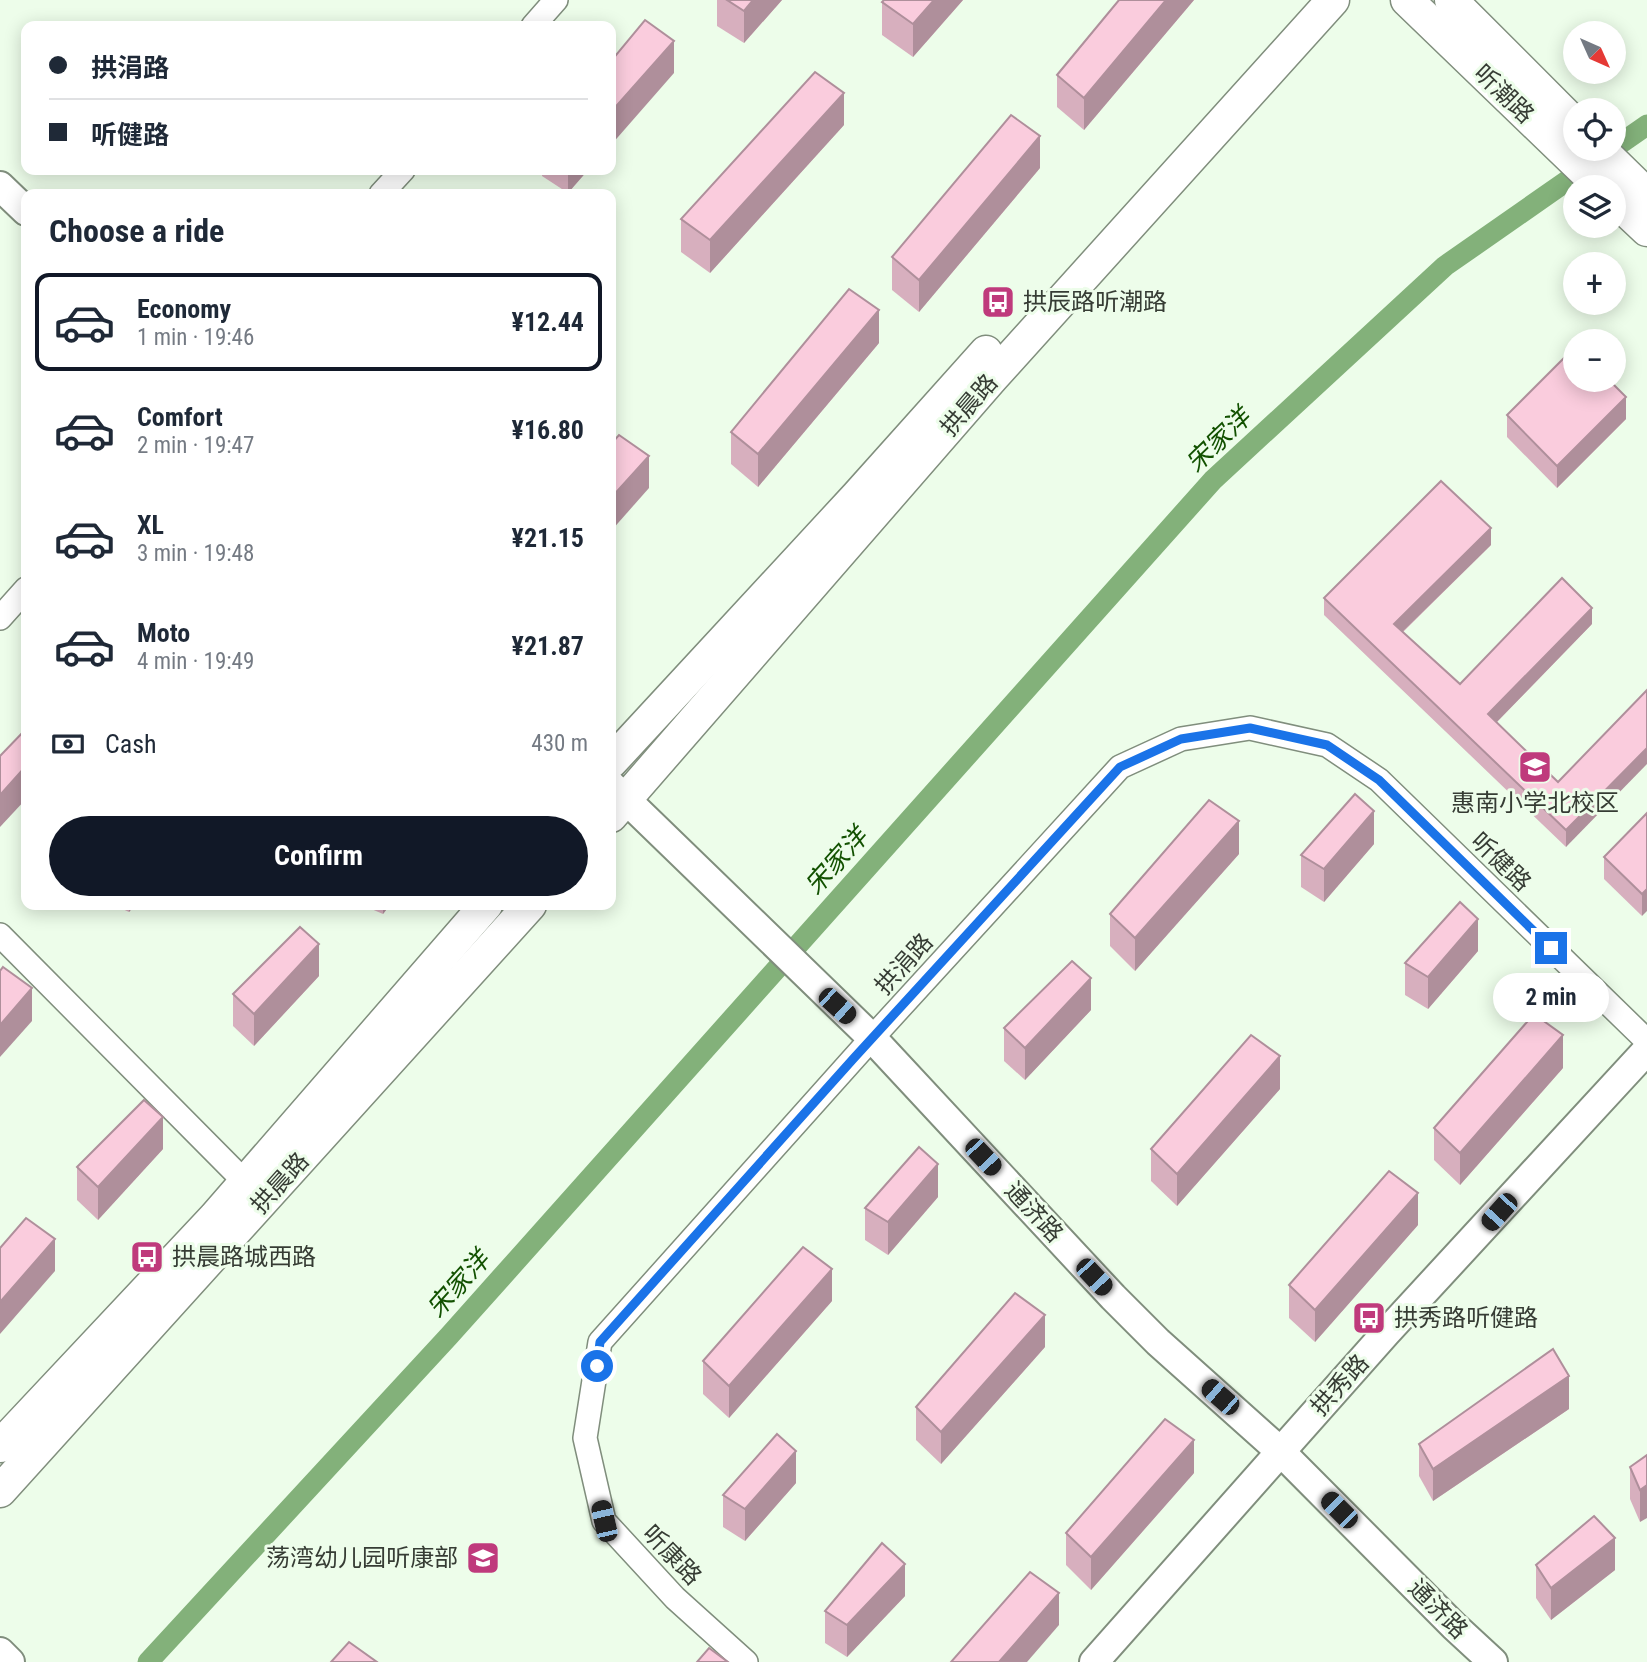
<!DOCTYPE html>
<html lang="en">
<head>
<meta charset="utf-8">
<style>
  :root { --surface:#fff; --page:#f2f2f3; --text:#1f2937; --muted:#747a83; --line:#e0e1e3; --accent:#111827 }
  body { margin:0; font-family:"Roboto Condensed","Noto Sans SC",sans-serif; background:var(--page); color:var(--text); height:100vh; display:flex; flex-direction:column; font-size:26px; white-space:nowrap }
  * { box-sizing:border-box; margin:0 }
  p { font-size:23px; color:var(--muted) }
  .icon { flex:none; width:38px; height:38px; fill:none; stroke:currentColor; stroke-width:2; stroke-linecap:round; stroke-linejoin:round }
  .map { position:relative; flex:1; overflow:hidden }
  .details { position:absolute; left:21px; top:189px; width:595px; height:721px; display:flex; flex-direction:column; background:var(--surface); border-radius:14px; box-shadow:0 4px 18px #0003 }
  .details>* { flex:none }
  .guide { position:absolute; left:21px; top:21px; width:595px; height:154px; border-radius:14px; box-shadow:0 4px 18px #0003; display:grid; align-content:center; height:154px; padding:0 28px; background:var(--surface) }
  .needle { width:46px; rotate:135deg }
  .fabs { position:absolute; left:1563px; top:21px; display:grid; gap:14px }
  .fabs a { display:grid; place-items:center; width:63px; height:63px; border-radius:50%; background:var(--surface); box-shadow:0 4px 18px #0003; font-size:35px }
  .end { position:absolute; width:32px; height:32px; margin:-16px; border:9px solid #1a73e8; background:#fff; box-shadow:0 0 0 4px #fff }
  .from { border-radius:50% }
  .bubble { position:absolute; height:49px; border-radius:24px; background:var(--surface); box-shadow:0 4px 18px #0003; font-size:23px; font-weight:700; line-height:49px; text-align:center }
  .car { position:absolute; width:21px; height:42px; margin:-21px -10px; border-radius:9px; box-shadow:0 0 5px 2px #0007; background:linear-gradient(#222 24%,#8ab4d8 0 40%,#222 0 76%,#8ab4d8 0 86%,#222 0) }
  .guide b { display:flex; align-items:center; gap:24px; height:66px; font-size:26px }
  .guide b+b { border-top:2px solid var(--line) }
  .guide i { width:18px; height:18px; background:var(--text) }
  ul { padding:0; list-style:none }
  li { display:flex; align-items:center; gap:21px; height:98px; margin:0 14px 10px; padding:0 14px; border:4px solid transparent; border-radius:14px }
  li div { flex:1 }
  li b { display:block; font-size:26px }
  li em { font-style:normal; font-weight:700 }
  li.selected { border-color:var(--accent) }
  li>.icon { width:63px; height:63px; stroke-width:1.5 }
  h2 { padding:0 28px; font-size:32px; line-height:84px }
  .pay { display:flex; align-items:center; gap:18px; height:77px; padding:0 28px; font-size:26px }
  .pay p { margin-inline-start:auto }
  .primary-button { display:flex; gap:14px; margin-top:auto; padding:14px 28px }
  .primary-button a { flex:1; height:80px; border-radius:42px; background:var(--accent); color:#fff; font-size:28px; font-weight:700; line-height:80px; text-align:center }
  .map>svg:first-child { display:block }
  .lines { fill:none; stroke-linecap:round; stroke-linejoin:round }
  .canal { stroke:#83b17a; stroke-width:21 }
  .minor-casing { stroke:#808e7d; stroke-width:26 }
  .tertiary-casing { stroke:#808e7d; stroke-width:32 }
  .secondary-casing { stroke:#808e7d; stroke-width:35 }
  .minor { stroke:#fff; stroke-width:23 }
  .tertiary { stroke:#fff; stroke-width:28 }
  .secondary { stroke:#fff; stroke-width:32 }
  .wall { fill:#d7afbe }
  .shaded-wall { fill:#af8f9b }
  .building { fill:#faccdd; stroke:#af8f9b; stroke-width:2 }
  .route { stroke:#1a73e8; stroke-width:9 }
  .labels { text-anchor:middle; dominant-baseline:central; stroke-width:6; stroke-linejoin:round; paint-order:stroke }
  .street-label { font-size:24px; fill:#363c34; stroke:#edfdea }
  .poi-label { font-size:24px; fill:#363c34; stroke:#edfdea; text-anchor:start }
  .water-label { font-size:26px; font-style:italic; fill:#125100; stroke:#edfdea }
</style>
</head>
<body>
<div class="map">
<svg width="1647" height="1662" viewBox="0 0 1647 1662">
  <rect width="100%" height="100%" fill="#edfdea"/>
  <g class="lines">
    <g class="canal">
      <polyline points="1614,148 1647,125"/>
      <polyline points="148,1662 449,1336 1213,480 1445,266 1594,162"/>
    </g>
    <defs>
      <g id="minor">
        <polyline points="533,26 556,0"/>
        <polyline points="381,194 403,170"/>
        <polyline points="0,618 26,589"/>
        <polyline points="0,935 245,1182"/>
        <polyline points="746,1662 675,1598 604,1521 585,1438 600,1342 872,1038 1120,767 1181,739 1250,728 1327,745 1379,780 1647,1041"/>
      </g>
      <g id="tertiary">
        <polyline points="0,186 26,211"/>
        <polyline points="611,785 872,1038 1113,1297 1158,1342 1281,1452 1454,1626 1493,1662"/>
        <polyline points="0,1652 10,1662"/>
        <polyline points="1094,1662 1386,1333 1647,1050"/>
      </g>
      <g id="secondary">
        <polyline points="1407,0 1601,187"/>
        <polyline points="1451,0 1575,124"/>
        <polyline points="1600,149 1647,195"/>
        <polyline points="1614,199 1647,230"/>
        <polyline points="611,762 857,496 986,352"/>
        <polyline points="611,816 991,379 1333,0"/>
        <polyline points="0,1446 215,1217 486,905"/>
        <polyline points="0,1491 530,905"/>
      </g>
    </defs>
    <use href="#minor" class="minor-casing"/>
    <use href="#tertiary" class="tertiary-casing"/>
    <use href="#secondary" class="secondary-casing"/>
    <use href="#minor" class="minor"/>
    <use href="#tertiary" class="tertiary"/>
    <use href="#secondary" class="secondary"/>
  </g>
  <g class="wall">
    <polygon points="717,0 782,0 744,43 717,26"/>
    <polygon points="884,0 963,0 913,57 882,35 882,2"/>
    <polygon points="1119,0 1194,0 1084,130 1057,107 1057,75"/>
    <polygon points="844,125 710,273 681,252 681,219"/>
    <polygon points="1040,168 919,312 892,290 892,257"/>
    <polygon points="542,170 588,170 568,193 542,176"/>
    <polygon points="879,343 758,487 731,464 731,432"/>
    <polygon points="1507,415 1626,419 1557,488 1507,437"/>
    <polygon points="1491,545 1403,632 1460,684 1592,624 1496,723 1558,782 1647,690 1566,847 1324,615 1324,598"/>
    <polygon points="1647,813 1642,916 1604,879 1604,857"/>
    <polygon points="1374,844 1324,902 1301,887 1301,855"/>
    <polygon points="1239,854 1135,971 1110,946 1110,914"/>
    <polygon points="114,905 135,905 129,912"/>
    <polygon points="362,905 390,905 383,914"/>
    <polygon points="1478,951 1428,1009 1405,995 1405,963"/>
    <polygon points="319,976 254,1046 233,1026 233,994"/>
    <polygon points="1091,1010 1025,1080 1004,1061 1004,1028"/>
    <polygon points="1563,1068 1460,1185 1434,1160 1434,1128"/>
    <polygon points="1280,1089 1177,1206 1151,1181 1151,1149"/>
    <polygon points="163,1149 98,1220 77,1200 77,1167"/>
    <polygon points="938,1197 888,1255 865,1240 865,1208"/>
    <polygon points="1418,1225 1315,1342 1289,1318 1289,1285"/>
    <polygon points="832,1301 729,1418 703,1394 703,1361"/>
    <polygon points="1045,1347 941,1464 916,1440 916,1407"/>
    <polygon points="1569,1409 1433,1501 1419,1476 1419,1444"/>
    <polygon points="1647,1455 1640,1522 1630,1499 1630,1467"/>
    <polygon points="1194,1473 1091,1590 1066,1565 1066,1533"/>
    <polygon points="796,1483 745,1541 723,1527 723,1495"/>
    <polygon points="1536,1565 1615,1570 1551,1620 1536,1598"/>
    <polygon points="905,1596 847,1657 825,1643 825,1611"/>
  </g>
  <g class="shaded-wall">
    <polygon points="753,0 782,0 744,43 744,11"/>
    <polygon points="934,0 963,0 913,57 913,24"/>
    <polygon points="1166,0 1194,0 1084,130 1084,98"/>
    <polygon points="674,41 674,73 611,145 611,112"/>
    <polygon points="844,93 844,125 710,273 710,240"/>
    <polygon points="1040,136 1040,168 919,312 919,280"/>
    <polygon points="568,170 588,170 568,193"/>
    <polygon points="879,310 879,343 758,487 758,454"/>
    <polygon points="1626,397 1626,419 1557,488 1557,466"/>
    <polygon points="649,456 649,488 611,531 611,498"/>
    <polygon points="1491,528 1491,545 1394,640 1394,624"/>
    <polygon points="1592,608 1592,624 1488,731 1488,714"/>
    <polygon points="1647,748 1647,764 1566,847 1566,830"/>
    <polygon points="26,766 26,799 0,827 0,795"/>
    <polygon points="1374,811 1374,844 1324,902 1324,869"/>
    <polygon points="1239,821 1239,854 1135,971 1135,938"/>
    <polygon points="1647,889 1647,911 1642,916 1642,894"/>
    <polygon points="129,905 135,905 129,912"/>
    <polygon points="383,905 390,905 383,914"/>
    <polygon points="1478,919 1478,951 1428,1009 1428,977"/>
    <polygon points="319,944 319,976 254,1046 254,1014"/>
    <polygon points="1091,978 1091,1010 1025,1080 1025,1048"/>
    <polygon points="32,988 32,1021 0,1057 0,1025"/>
    <polygon points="1563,1035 1563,1068 1460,1185 1460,1153"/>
    <polygon points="1280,1056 1280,1089 1177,1206 1177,1174"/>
    <polygon points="163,1117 163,1149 98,1220 98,1187"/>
    <polygon points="938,1164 938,1197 888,1255 888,1222"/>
    <polygon points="1418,1193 1418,1225 1315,1342 1315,1310"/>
    <polygon points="55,1239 55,1271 0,1334 0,1302"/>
    <polygon points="832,1269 832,1301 729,1418 729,1386"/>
    <polygon points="1045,1315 1045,1347 941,1464 941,1432"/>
    <polygon points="1569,1376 1569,1409 1433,1501 1433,1469"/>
    <polygon points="1194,1440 1194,1473 1091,1590 1091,1557"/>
    <polygon points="796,1451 796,1483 745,1541 745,1509"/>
    <polygon points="1647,1485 1647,1518 1640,1522 1640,1490"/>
    <polygon points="1615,1538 1615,1570 1551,1620 1551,1588"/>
    <polygon points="905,1564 905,1596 847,1657 847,1625"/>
    <polygon points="1059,1593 1059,1625 1027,1662 999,1662"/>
  </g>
  <g class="building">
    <polygon points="727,0 753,0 744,11"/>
    <polygon points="884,0 934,0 913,24 882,2"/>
    <polygon points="1119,0 1166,0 1084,98 1057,75"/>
    <polygon points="645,20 674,41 611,112 611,61"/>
    <polygon points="815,72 844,93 710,240 681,219"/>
    <polygon points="1011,115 1040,136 919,280 892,257"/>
    <polygon points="849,289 879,310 758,454 731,432"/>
    <polygon points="1575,347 1575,380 1609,380 1626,397 1557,466 1507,415"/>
    <polygon points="619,435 649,456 611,498 611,444"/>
    <polygon points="1441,481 1491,528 1394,624 1460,684 1562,578 1592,608 1488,714 1558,782 1647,690 1647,748 1566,830 1324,598"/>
    <polygon points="26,729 26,766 0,795 0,756"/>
    <polygon points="1355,794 1374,811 1324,869 1301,855"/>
    <polygon points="1209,800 1239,821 1135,938 1110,914"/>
    <polygon points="1647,813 1647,889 1642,894 1604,857"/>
    <polygon points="1460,902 1478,919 1428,977 1405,963"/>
    <polygon points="300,927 319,944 254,1014 233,994"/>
    <polygon points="1072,961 1091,978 1025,1048 1004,1028"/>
    <polygon points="3,967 32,988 0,1025 0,971"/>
    <polygon points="1534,1014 1563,1035 1460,1153 1434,1128"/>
    <polygon points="1251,1035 1280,1056 1177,1174 1151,1149"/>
    <polygon points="144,1100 163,1117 98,1187 77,1167"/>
    <polygon points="919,1147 938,1164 888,1222 865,1208"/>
    <polygon points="1389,1171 1418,1193 1315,1310 1289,1285"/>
    <polygon points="26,1218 55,1239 0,1302 0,1248"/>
    <polygon points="803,1247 832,1269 729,1386 703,1361"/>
    <polygon points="1015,1293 1045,1315 941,1432 916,1407"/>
    <polygon points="1553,1349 1569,1376 1433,1469 1419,1444"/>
    <polygon points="1165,1419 1194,1440 1091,1557 1066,1533"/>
    <polygon points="777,1434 796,1451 745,1509 723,1495"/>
    <polygon points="1647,1455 1647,1485 1640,1490 1630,1467"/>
    <polygon points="1594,1516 1615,1538 1551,1588 1536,1565"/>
    <polygon points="882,1543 905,1564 847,1625 825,1611"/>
    <polygon points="1030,1572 1059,1593 999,1662 951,1662"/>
    <polygon points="349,1642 377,1662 331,1662"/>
    <polygon points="709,1648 728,1662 697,1662"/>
  </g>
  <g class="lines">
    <polyline class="route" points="597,1366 600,1342 854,1058 1120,767 1181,739 1250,728 1327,745 1379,780 1551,948"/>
  </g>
  <defs>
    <symbol id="bus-square" viewBox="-11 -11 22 22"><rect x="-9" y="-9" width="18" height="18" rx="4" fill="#bf3a7c" stroke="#edfdea"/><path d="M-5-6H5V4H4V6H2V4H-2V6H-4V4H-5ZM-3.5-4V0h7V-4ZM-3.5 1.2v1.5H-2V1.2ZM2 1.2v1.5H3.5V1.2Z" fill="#fff"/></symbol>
    <symbol id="school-square" viewBox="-11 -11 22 22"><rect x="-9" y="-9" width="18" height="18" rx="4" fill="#bf3a7c" stroke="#edfdea"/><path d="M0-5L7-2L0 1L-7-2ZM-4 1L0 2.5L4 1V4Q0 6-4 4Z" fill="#fff"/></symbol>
  </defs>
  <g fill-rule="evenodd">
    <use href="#bus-square" x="979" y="283" width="38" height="38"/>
    <use href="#school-square" x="1516" y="748" width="38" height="38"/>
    <use href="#bus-square" x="128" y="1238" width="38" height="38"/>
    <use href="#bus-square" x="1350" y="1299" width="38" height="38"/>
    <use href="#school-square" x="464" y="1539" width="38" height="38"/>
  </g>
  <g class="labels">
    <g class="street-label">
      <text transform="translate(1504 94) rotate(44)">听潮路</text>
      <text transform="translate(969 405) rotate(-49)">拱晨路</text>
      <text transform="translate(1501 862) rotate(44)">听健路</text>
      <text transform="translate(904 964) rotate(-48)">拱涓路</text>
      <text transform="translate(280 1183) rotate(-48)">拱晨路</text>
      <text transform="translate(1034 1212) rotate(47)">通济路</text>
      <text transform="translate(1340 1385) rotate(-48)">拱秀路</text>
      <text transform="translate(672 1555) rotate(46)">听康路</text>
      <text transform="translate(1438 1609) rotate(45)">通济路</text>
    </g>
    <g class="poi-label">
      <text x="1023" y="302">拱辰路听潮路</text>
      <text x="1535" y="803" text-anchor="middle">惠南小学北校区</text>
      <text x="172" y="1257">拱晨路城西路</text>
      <text x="1394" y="1318">拱秀路听健路</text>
      <text x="458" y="1558" text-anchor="end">荡湾幼儿园听康部</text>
    </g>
    <g class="water-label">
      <text transform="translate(1218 440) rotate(-44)">宋家洋</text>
      <text transform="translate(836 861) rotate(-48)">宋家洋</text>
      <text transform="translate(458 1284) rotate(-48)">宋家洋</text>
    </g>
  </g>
</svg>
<div class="fabs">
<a><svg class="needle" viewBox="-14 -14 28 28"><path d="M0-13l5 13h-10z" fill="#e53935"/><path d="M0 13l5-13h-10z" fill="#747a83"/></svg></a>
<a><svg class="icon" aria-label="locate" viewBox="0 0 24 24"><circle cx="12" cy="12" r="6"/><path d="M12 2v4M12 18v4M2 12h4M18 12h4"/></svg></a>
<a><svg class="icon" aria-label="layers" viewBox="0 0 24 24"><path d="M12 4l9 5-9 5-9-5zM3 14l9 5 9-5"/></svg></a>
<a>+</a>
<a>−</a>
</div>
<i class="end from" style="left:597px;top:1366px"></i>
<i class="end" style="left:1551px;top:948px"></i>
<div class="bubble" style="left:1493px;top:973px;width:116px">2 min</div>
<i class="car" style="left:837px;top:1006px;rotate:132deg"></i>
<i class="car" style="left:983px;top:1157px;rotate:137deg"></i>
<i class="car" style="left:1499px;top:1212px;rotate:222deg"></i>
<i class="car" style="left:1094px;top:1277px;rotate:137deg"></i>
<i class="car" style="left:1220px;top:1397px;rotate:311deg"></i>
<i class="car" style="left:1339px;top:1510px;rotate:315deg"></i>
<i class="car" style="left:604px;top:1521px;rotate:347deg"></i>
<div class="guide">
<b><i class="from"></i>拱涓路</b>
<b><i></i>听健路</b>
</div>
<section class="details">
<h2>Choose a ride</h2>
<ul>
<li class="selected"><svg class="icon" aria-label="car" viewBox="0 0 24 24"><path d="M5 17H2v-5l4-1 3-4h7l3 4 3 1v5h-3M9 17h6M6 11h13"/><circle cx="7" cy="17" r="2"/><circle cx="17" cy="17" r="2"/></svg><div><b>Economy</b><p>1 min · 19:46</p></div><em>¥12.44</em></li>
<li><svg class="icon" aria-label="car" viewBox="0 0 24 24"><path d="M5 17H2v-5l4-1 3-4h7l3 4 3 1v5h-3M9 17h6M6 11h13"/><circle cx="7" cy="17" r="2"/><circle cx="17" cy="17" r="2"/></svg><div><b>Comfort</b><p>2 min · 19:47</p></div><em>¥16.80</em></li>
<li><svg class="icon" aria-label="car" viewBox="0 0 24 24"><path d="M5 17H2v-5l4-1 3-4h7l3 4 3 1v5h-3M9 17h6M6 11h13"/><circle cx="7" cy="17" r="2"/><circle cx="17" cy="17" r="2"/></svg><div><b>XL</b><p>3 min · 19:48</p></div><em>¥21.15</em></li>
<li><svg class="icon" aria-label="car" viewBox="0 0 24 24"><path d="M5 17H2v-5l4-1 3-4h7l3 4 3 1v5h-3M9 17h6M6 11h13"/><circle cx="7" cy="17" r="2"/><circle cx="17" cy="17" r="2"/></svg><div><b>Moto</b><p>4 min · 19:49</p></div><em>¥21.87</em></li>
</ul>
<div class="pay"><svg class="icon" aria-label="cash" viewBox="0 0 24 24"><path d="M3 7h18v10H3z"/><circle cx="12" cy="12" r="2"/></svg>Cash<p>430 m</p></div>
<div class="primary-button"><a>Confirm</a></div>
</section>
</div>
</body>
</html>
